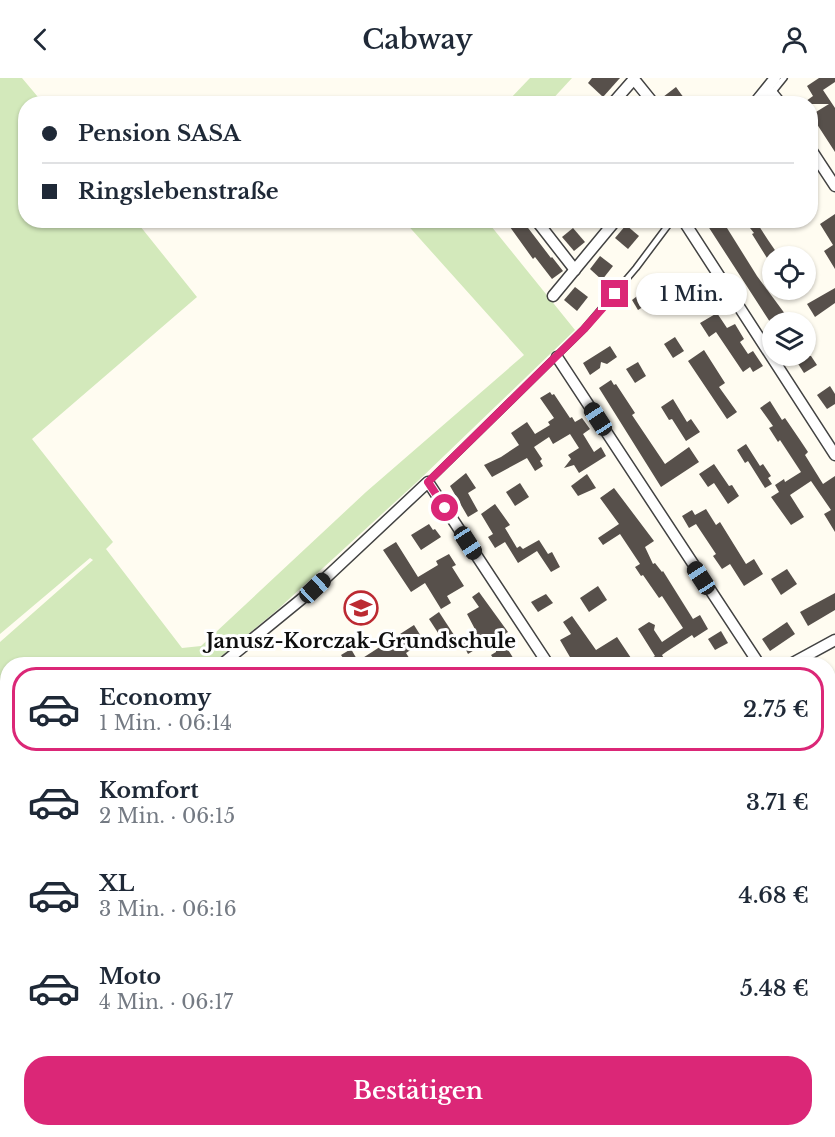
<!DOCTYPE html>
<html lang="de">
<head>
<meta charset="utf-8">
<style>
  :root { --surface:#fff; --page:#f2f2f3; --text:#1f2937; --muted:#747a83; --line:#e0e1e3; --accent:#db2777 }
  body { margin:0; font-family:"Libre Baskerville",serif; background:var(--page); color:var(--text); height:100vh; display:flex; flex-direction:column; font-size:22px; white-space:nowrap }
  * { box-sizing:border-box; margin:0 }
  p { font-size:20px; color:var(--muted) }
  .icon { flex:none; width:33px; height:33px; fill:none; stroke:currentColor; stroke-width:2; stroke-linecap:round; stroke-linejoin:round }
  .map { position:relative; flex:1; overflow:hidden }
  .details { position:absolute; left:0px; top:579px; width:836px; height:480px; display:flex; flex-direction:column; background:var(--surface); border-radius:24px 24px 0 0; box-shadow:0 2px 4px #0004 }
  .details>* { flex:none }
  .top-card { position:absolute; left:18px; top:18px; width:800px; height:132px; border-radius:24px; box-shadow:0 2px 4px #0004; display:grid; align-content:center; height:132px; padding:0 24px; background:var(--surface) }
  .buttons { position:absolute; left:762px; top:168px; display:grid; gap:12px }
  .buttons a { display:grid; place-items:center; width:54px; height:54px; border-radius:50%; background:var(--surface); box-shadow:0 2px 4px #0004; font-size:30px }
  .end { position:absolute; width:27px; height:27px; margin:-14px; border:8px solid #db2777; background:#fff; box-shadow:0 0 0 3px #fff }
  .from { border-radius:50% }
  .bubble { position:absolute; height:42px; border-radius:21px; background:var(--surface); box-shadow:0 2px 4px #0004; font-size:20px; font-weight:600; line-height:42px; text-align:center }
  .car { position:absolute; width:18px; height:36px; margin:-18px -9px; border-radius:8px; box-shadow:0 0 4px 2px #0007; background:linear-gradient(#222 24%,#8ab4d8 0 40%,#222 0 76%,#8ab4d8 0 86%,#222 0) }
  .top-card b { display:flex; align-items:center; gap:21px; height:57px; font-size:22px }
  .top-card b+b { border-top:2px solid var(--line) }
  .top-card i { width:15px; height:15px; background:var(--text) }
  ul { padding:10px 0 0; list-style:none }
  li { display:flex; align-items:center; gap:18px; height:84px; margin:0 12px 9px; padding:0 12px; border:3px solid transparent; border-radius:24px }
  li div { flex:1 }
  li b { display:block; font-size:22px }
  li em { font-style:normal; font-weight:600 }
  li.active { border-color:var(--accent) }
  li>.icon { width:54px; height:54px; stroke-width:1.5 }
  .button { display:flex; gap:12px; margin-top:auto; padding:12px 24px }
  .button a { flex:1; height:69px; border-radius:24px; background:var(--accent); color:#fff; font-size:24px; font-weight:600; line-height:69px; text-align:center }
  header { display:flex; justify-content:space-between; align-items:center; height:78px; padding:0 24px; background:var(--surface); font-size:27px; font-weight:600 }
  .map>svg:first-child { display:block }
  .green { fill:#d3e9bb }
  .pitch { fill:#e4f0cc }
  .building { fill:#57504b }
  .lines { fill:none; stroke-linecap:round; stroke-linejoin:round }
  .lane-casing { stroke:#424242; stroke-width:8 }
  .street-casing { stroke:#424242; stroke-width:13 }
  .secondary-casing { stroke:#313131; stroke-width:17 }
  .lane { stroke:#fff; stroke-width:5 }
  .street { stroke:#fff; stroke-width:10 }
  .secondary { stroke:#fdf3ae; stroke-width:15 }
  .rail-casing { stroke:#bc2a32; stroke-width:5 }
  .rail { stroke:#fff; stroke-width:3; stroke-dasharray:9; stroke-linecap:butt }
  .route { stroke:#db2777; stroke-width:8 }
  .labels { text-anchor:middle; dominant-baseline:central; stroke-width:6; stroke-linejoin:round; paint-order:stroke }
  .poi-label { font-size:20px; font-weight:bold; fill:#0f0f0f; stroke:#fff }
</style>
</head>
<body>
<header><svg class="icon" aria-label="back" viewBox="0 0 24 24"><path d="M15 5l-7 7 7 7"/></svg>Cabway<svg class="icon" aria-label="person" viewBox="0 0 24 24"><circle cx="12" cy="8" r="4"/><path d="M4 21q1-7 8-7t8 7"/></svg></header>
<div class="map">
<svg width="835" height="1059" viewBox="0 0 835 1059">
  <rect width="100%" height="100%" fill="#fffcf1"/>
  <g class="green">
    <polygon points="0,0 22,0 43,25 26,26 26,142 136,143 197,219 32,361 113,464 106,471 182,570 201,568 366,414 524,277 404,143 487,143 575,252 418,403 276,533 212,586 8,586 7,726 0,731 0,564 93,482 90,480 0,556"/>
    <polygon points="530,0 572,0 549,25 506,25"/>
  </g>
  <polygon class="pitch" points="828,901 835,901 835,1059 696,1059 696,1055 713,1055 714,1052 828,1052"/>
  <g class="building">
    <polygon points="592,0 620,0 603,19 588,5"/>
    <polygon points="819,0 835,0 835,4 823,12 835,30 835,74 811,37 829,26 802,26 813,18 807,8"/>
    <polygon points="676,9 681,16 689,26 668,26 663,19"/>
    <polygon points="835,136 835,191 824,173 833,167 820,146"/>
    <polygon points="505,142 522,142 551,180 552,179 563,193 552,201 535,179 533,181"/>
    <polygon points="704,142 722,142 757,198 791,244 770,244"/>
    <polygon points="757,145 768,162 779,178 767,180 752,156 754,155 750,150"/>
    <polygon points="626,147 639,158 628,171 615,160"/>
    <polygon points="573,150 585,164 574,173 562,159"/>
    <polygon points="600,178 613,188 602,202 590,191"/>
    <polygon points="708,205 720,224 710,231 697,212"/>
    <polygon points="575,209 588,219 577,233 564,222"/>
    <polygon points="649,209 656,221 638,232 632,222"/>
    <polygon points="835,210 835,225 815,239 807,226"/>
    <polygon points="717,235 727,250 735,246 744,261 740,264 748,276 753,273 763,288 753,294 750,289 743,294 716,254 709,259 700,245"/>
    <polygon points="675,259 684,273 673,280 664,266"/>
    <polygon points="610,268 617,279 607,286 601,284 600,290 590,297 583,285"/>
    <polygon points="704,272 725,305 719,309 737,334 727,341 688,283"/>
    <polygon points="793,278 811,278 817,287 804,295"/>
    <polygon points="638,284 646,298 635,305 626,291"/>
    <polygon points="611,302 614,307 616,306 635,335 632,337 665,386 689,369 699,384 661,409 599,310"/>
    <polygon points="830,308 835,316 835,326 827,331 817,317"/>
    <polygon points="550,314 552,317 554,316 570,340 572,339 575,344 582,340 590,351 583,356 594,374 601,369 606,378 579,395 574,387 564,390 571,381 568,377 579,370 570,356 553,366 549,359 534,369 542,381 540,383 543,388 535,393 527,380 492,399 484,387 501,379 519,367 511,355 527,344 535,356 550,347 548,344 554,340 540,320"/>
    <polygon points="673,321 687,344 691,341 700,354 686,363 672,341 669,342 661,329"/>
    <polygon points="770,323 782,342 785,340 800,362 808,374 805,377 823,406 835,398 835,454 824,436 831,432 811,403 790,417 804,439 791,447 771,419 779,414 775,407 784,401 785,404 801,394 780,362 778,364 769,350 773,348 760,330"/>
    <polygon points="746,366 760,388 763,386 771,398 768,400 772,406 765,410 748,383 745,385 737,372"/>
    <polygon points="714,386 729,408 732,407 739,418 728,426 714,405 708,409 699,396"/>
    <polygon points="466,395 476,410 468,415 478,433 468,439 450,408"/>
    <polygon points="587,396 596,410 578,418 571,408"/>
    <polygon points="520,405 529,419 515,428 506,414"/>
    <polygon points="614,410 654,463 645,469 653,486 655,485 662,494 663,493 693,541 700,537 708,551 694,560 692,557 666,574 662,577 667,586 643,586 655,578 638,551 649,544 655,547 654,552 662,564 683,550 662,518 659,520 643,497 641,498 635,489 640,486 620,456 603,467 598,460 619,446 600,420"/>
    <polygon points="495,426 510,447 505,450 517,470 520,468 523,471 539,462 548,476 552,474 560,489 551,494 537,473 518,485 505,464 495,470 488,459 493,456 481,436"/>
    <polygon points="706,431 716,447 720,444 746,486 754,481 763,496 744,508 730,486 722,491 713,478 716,476 696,446 689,450 682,438 692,432 695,437"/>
    <polygon points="429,446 433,452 435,451 441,459 421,472 411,457"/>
    <polygon points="396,464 418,499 438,487 436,483 449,476 456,487 452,489 464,508 447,518 451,525 441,531 425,505 411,514 383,472"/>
    <polygon points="787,491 797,506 781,517 771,501"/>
    <polygon points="598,508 607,522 589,534 580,520"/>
    <polygon points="479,514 508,554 500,559 517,586 497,586 491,577 496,574 496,567 490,558 474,568 476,571 468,576 462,564 477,555 467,536 479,529 472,519"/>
    <polygon points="835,515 835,532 808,548 800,534"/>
    <polygon points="546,516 553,525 538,534 531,524"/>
    <polygon points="439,534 454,557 444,564 429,541"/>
    <polygon points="572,538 596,572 617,559 635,586 588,586 584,580 574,586 560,562 571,556 563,544"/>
    <polygon points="787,544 795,556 770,573 762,561"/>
    <polygon points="414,547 424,563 406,575 413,586 347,586 341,577 351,571 358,583"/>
    <polygon points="721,553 728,565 715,572 708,561"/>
  </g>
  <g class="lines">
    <defs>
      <g id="lane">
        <polyline points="763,26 784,0"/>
        <polyline points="428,404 584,251 636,190 672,142"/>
      </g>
      <g id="street">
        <polyline points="633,0 654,26"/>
        <polyline points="772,15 781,26"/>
        <polyline points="612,26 634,1"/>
        <polyline points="754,26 775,0"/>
        <polyline points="810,70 835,108"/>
        <polyline points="536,142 575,192"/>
        <polyline points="683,142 835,377"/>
        <polyline points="553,218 616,142"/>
        <polyline points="557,279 759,586"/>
        <polyline points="222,586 315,510 428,404 548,586"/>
        <polyline points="791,586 835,562"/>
        <polyline points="828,721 835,721"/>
        <polyline points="0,872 8,872"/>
        <polyline points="0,888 8,889"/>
        <polyline points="0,1002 8,1002"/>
        <polyline points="686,1052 686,1059"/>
      </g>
      <g id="secondary">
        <polyline points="828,874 835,874"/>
        <polyline points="828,887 835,887"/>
        <polyline points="35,1052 35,1059"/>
        <polyline points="48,1052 48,1059"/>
      </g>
    </defs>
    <use href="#lane" class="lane-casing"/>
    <use href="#street" class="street-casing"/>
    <use href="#secondary" class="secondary-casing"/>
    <use href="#lane" class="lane"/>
    <use href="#street" class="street"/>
    <use href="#secondary" class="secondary"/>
    <defs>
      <g id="rail">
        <polyline points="828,835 835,835"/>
        <polyline points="0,837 8,836"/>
      </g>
    </defs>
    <use href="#rail" class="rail-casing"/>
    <use href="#rail" class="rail"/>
  </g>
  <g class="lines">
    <polyline class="route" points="445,430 428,404 584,251 615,216"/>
  </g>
  <defs>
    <symbol id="school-ring" viewBox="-11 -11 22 22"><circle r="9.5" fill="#fff" stroke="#bc2a32" stroke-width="1.5"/><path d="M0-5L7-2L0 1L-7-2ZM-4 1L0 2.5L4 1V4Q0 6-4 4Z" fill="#bc2a32"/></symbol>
  </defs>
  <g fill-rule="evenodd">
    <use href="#school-ring" x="342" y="511" width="38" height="38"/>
  </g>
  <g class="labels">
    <g class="poi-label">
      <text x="361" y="563">Janusz-Korczak-Grundschule</text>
    </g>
  </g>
</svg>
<div class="buttons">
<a><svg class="icon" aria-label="locate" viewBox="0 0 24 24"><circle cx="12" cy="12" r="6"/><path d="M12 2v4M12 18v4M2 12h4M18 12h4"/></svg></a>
<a><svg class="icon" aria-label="layers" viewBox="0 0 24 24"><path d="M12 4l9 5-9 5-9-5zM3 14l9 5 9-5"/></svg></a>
</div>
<i class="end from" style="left:445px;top:430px"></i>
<i class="end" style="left:615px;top:216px"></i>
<div class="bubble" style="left:636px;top:195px;width:111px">1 Min.</div>
<i class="car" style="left:598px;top:341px;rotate:327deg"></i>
<i class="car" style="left:468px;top:465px;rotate:147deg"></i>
<i class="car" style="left:701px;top:500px;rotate:327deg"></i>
<i class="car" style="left:315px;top:510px;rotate:47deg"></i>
<div class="top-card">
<b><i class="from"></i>Pension SASA</b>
<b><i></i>Ringslebenstraße</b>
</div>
<section class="details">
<ul>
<li class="active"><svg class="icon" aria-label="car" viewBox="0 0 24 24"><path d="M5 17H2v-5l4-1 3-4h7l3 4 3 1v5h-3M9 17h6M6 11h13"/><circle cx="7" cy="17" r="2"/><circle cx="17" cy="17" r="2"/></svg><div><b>Economy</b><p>1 Min. · 06:14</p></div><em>2.75 €</em></li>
<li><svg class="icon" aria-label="car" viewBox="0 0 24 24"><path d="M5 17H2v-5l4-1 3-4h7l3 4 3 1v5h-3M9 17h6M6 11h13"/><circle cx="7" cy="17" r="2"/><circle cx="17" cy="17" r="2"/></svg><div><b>Komfort</b><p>2 Min. · 06:15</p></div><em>3.71 €</em></li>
<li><svg class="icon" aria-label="car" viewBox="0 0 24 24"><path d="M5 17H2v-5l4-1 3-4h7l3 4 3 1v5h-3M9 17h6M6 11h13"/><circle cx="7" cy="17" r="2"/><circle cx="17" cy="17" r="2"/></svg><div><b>XL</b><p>3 Min. · 06:16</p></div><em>4.68 €</em></li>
<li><svg class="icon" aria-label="car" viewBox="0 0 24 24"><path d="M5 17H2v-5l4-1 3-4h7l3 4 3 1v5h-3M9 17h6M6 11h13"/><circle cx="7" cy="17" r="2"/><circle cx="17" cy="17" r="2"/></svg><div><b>Moto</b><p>4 Min. · 06:17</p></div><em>5.48 €</em></li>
</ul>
<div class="button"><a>Bestätigen</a></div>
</section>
</div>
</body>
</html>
